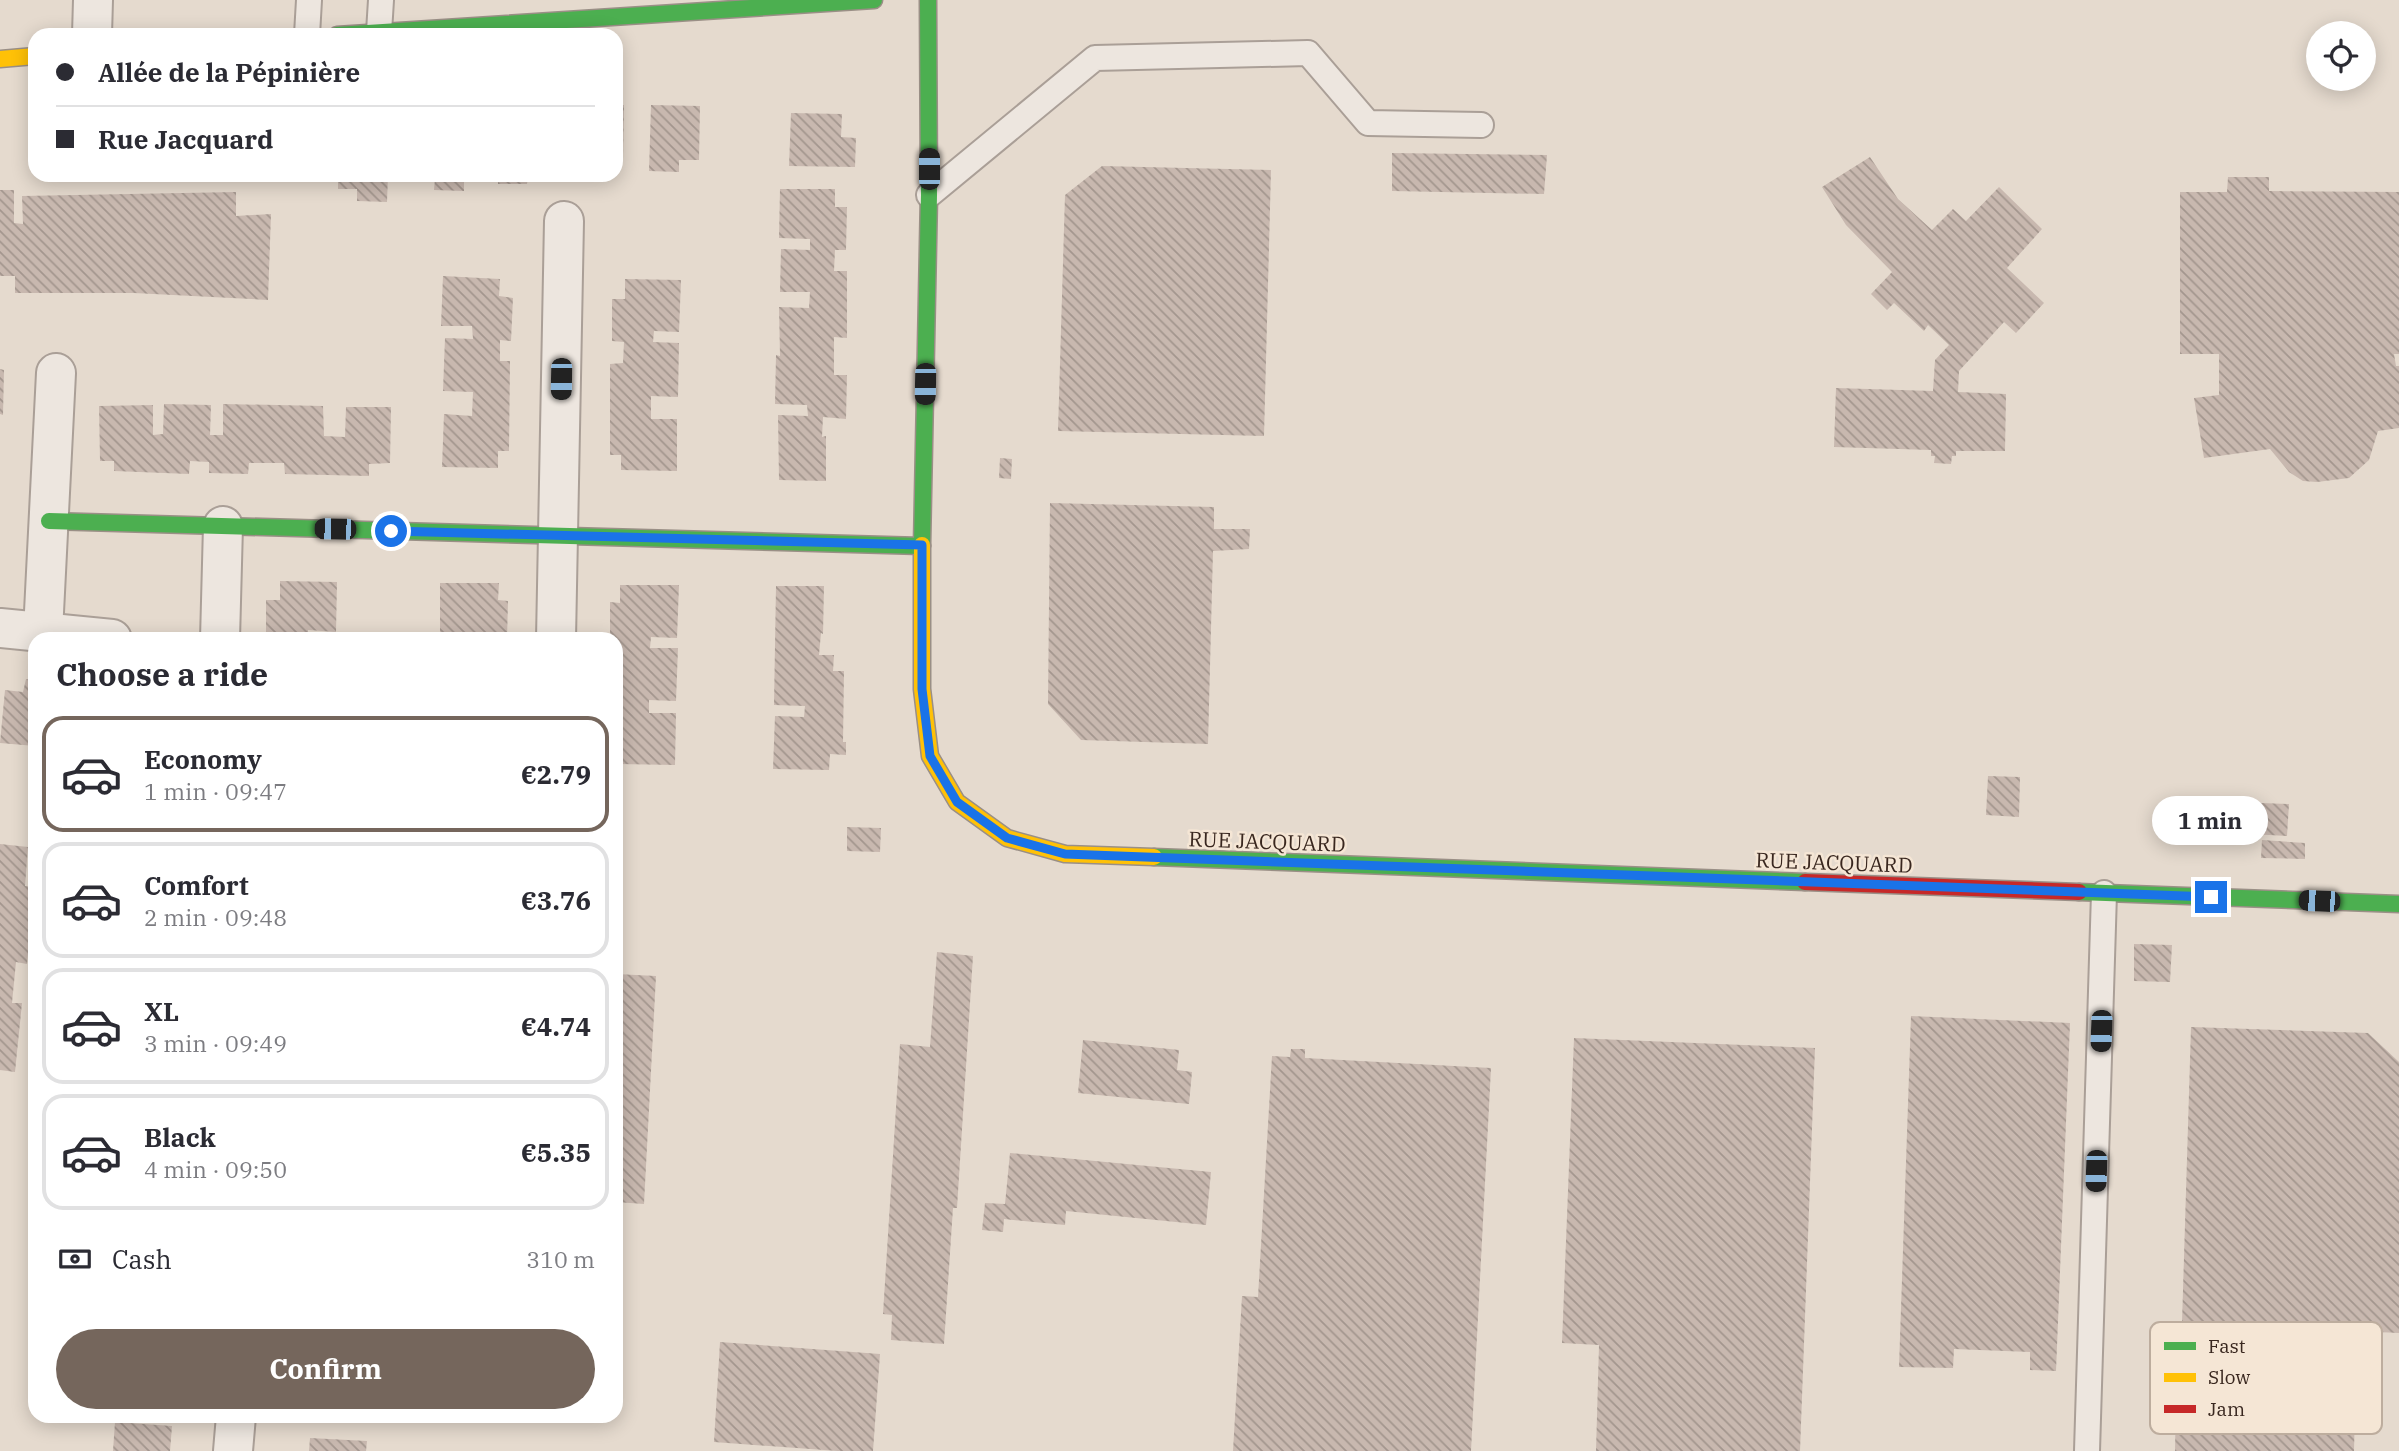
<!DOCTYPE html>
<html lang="en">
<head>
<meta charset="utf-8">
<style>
  :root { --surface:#fff; --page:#f7f7f7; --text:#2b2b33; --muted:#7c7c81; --line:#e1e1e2; --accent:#75665c }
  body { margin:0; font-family:"IBM Plex Serif",serif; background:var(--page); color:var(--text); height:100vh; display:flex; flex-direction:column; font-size:26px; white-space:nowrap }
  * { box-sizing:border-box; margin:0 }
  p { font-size:23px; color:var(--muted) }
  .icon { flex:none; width:38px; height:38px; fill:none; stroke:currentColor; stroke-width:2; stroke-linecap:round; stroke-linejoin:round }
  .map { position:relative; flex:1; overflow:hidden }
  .drawer { position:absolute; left:28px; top:632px; width:595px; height:791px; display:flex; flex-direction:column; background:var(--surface); border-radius:21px; box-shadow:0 4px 18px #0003 }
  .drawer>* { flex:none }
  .top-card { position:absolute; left:28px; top:28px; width:595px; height:154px; border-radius:21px; box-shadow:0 4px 18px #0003; display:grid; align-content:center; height:154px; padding:0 28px; background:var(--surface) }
  .buttons { position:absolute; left:2306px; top:21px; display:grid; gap:14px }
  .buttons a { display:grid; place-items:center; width:70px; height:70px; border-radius:50%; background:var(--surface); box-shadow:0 4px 18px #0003; font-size:35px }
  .end { position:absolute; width:32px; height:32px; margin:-16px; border:9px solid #1a73e8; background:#fff; box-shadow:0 0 0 4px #fff }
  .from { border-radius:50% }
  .bubble { position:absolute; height:49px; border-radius:24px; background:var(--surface); box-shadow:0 4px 18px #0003; font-size:23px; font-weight:800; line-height:49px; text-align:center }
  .car { position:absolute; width:21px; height:42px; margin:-21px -10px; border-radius:9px; box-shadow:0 0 5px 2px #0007; background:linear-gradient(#222 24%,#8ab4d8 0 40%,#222 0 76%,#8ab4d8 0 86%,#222 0) }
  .top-card b { display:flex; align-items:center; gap:24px; height:66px; font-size:26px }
  .top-card b+b { border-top:2px solid var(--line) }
  .top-card i { width:18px; height:18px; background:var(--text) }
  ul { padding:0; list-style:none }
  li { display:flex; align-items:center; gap:21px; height:116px; margin:0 14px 10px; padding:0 14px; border:4px solid var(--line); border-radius:21px }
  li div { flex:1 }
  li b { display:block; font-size:26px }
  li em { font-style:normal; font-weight:800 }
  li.on { border-color:var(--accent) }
  li>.icon { width:63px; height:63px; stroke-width:1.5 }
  h2 { padding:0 28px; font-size:32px; line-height:84px }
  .pay { display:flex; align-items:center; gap:18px; height:77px; padding:0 28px; font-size:26px }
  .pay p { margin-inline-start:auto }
  .button { display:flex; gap:14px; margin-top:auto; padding:14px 28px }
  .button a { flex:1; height:80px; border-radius:42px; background:var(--accent); color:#fff; font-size:28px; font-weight:800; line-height:80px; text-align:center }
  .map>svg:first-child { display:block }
  .building { fill:url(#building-back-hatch) }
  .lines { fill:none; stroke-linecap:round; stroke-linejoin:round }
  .lane-casing { stroke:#aa9f97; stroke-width:28 }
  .street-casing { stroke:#aa9f97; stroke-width:42 }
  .fast-casing { stroke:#9a8f86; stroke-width:19 }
  .slow-casing { stroke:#9a8f86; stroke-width:19 }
  .jam-casing { stroke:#9a8f86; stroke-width:19 }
  .lane { stroke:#ede6df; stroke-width:24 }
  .street { stroke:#ede6df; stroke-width:38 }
  .fast { stroke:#4caf50; stroke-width:16 }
  .slow { stroke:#ffc107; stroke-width:16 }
  .jam { stroke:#c62828; stroke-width:16 }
  .route { stroke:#1a73e8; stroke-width:9 }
  .labels { text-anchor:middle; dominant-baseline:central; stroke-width:5; stroke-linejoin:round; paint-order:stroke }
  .street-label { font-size:21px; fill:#39271f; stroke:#f5e6d5 }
  .key { fill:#f5e6d5; stroke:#bdad9e; stroke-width:2 }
  .key-label { font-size:19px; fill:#39271f }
</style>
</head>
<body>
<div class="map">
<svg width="2399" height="1451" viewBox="0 0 2399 1451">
  <defs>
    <pattern id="building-back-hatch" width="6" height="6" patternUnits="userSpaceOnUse" patternTransform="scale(1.75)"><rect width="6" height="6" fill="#c8b8af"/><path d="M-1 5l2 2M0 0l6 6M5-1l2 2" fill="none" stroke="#a3968e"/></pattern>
  </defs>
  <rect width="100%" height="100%" fill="#e5dace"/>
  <g class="building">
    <polygon points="616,105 624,105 623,159 616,159"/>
    <polygon points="651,105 700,106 699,160 679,160 679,172 649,171"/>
    <polygon points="791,113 842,114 841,137 856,138 855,167 789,166"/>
    <polygon points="1392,153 1547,155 1544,194 1392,191"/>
    <polygon points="1870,157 1898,199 1932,230 1953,209 1966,221 1999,187 2042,229 2007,268 2044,303 2016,333 2004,322 1959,371 1958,392 2006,394 2005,451 1956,451 1956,456 1952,456 1951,464 1934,463 1935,456 1931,456 1931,450 1834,447 1836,388 1933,391 1935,360 1949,345 1928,325 1924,331 1894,303 1887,310 1871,294 1892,272 1846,225 1822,187"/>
    <polygon points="1102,166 1271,170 1264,436 1058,431 1065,195"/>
    <polygon points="338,175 388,175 387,202 357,201 357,189 338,189"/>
    <polygon points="415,175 464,175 464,191 434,190 435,178 415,178"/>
    <polygon points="498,175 528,175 527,184 498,184"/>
    <polygon points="2228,177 2269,177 2269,191 2399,192 2399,354 2394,354 2396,366 2399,366 2399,428 2378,431 2369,460 2349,478 2317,482 2303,481 2289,472 2270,449 2204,458 2194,398 2219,395 2219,354 2180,354 2180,192 2227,192"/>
    <polygon points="780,189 835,189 835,207 847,207 846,250 835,250 834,271 847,271 847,338 834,337 834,375 847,375 846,419 823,417 822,437 826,436 826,481 779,480 778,415 808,416 807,405 775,404 776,355 780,356 779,307 809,308 810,292 780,292 781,249 810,250 810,239 779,238"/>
    <polygon points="0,190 14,190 14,223 23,224 22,196 236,192 236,216 271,214 268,300 134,293 15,293 15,276 0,276"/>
    <polygon points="443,276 500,279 499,296 513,298 511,341 500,340 500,361 510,361 509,451 498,451 498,468 442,467 444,414 472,416 473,392 443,391 445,338 473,339 472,326 441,326"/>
    <polygon points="625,279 681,280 679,332 654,331 653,342 679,343 678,397 651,396 651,419 677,419 677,471 621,470 621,455 610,455 610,364 623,363 624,342 612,341 612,299 625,299"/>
    <polygon points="0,369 4,370 3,415 0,414"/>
    <polygon points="164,404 211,405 210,435 223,435 223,404 323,406 324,436 345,437 346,407 391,407 390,463 369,464 369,476 285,474 284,463 249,463 248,474 209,473 209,462 190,461 189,474 114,471 114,461 100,461 99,406 153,405 153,435 163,434"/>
    <polygon points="1000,458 1012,459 1011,479 999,478"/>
    <polygon points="1050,503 1214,507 1214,529 1250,529 1249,549 1213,551 1208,744 1081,740 1048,704"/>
    <polygon points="280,581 337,582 336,632 308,630 308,639 266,639 266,600 280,600"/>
    <polygon points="440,583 499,583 498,600 508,601 507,639 469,639 469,634 440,634"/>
    <polygon points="620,585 679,585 677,638 651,637 650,648 678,648 676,701 649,700 649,713 676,713 675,765 618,764 619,749 616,749 616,667 619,667 619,647 616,647 616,639 610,639 610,602 620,603"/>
    <polygon points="776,586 824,586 823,634 821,633 819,655 834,655 833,671 844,671 843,742 846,742 846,755 830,754 829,770 773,769 775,716 804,717 805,706 774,705"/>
    <polygon points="26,679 35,680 35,746 0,743 5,690 23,692"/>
    <polygon points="1988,776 2020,777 2019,817 1986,815"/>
    <polygon points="2234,802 2289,804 2287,836 2233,833"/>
    <polygon points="847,827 881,828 880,852 847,851"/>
    <polygon points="2262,840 2305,843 2305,859 2261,858"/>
    <polygon points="0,844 28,847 25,886 35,887 27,964 16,962 12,1003 22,1003 15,1072 0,1070"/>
    <polygon points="2134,944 2172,945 2170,982 2134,981"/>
    <polygon points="937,952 973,956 957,1208 953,1208 944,1344 891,1340 892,1315 883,1314 900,1044 930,1047"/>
    <polygon points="616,974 656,976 644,1204 616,1202"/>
    <polygon points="1911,1016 2070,1023 2056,1371 2030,1370 2030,1352 1954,1349 1953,1368 1899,1367"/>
    <polygon points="2191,1027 2368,1033 2399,1062 2399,1333 2182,1323"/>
    <polygon points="1574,1038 1815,1048 1800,1451 1596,1451 1599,1345 1562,1343"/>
    <polygon points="1083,1040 1179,1050 1177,1070 1192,1072 1189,1104 1078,1093"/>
    <polygon points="1291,1049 1305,1049 1305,1058 1491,1068 1471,1451 1233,1451 1242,1296 1258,1297 1272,1056 1290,1057"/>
    <polygon points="1010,1153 1211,1172 1206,1225 1066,1211 1065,1225 1004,1219 1003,1232 982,1230 985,1203 1005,1204"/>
    <polygon points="720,1342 880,1354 873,1451 838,1451 714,1442"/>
    <polygon points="2176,1397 2355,1406 2354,1451 2175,1451"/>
    <polygon points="115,1422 172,1426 170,1451 113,1451"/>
    <polygon points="310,1438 367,1441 366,1451 309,1451"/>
  </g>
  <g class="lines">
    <defs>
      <g id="lane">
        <polyline points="379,32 381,0"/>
        <polyline points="307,35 309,0"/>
        <polyline points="929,195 1095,58 1308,53 1368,123 1481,125"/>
        <polyline points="2087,1451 2104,893"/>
      </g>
      <g id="street">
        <polyline points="92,35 93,0"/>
        <polyline points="0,628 112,639"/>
        <polyline points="43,632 56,373"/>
        <polyline points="220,639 223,526"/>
        <polyline points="556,639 564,221"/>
        <polyline points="233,1451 236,1416"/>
      </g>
      <g id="fast">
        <polyline points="337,35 874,0"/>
        <polyline points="49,521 922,546"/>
        <polyline points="922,545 929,195 928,0"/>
        <polyline points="1154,857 1805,882"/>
        <polyline points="2079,892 2399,904"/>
      </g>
      <g id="slow">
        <polyline points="0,59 35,56"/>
        <polyline points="922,545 922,689 930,756 957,802 1007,838 1065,854 1154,857"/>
      </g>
      <polyline id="jam" points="1805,882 2079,892"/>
    </defs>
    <use href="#lane" class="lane-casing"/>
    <use href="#street" class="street-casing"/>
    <use href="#fast" class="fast-casing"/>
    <use href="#slow" class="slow-casing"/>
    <use href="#jam" class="jam-casing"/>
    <use href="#lane" class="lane"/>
    <use href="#street" class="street"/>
    <use href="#fast" class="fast"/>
    <use href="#slow" class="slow"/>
    <use href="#jam" class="jam"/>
  </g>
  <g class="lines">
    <polyline class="route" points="391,531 922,545 922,689 930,756 957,802 1007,838 1065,854 2211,897"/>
  </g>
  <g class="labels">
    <g class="street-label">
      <text transform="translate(1267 841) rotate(2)">RUE JACQUARD</text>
      <text transform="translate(1834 862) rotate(2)">RUE JACQUARD</text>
    </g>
  </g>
  <rect x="2150" y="1322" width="232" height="112" rx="10" class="key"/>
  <rect x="2164" y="1342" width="32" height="8" fill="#4caf50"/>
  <rect x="2164" y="1373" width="32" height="9" fill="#ffc107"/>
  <rect x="2164" y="1405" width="32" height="8" fill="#c62828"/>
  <g class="key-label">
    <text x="2208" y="1353">Fast</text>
    <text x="2208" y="1384">Slow</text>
    <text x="2208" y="1416">Jam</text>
  </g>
</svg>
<div class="buttons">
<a><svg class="icon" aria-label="locate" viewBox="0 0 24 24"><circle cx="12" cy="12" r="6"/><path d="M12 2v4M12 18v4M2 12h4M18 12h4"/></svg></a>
</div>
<i class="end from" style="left:391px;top:531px"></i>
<i class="end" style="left:2211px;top:897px"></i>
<div class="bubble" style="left:2152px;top:796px;width:116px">1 min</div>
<i class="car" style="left:929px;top:169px;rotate:0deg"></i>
<i class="car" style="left:561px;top:379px;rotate:181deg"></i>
<i class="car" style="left:925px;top:384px;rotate:181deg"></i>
<i class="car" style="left:335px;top:529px;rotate:271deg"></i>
<i class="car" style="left:2319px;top:901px;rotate:272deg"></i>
<i class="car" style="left:2101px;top:1031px;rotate:182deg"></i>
<i class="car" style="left:2096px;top:1171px;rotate:182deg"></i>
<div class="top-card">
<b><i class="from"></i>Allée de la Pépinière</b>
<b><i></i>Rue Jacquard</b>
</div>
<section class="drawer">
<h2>Choose a ride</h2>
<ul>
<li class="on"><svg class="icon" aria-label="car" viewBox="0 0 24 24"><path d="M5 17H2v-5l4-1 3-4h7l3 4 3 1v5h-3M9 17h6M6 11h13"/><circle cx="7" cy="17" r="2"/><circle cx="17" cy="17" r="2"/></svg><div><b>Economy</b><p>1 min · 09:47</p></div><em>€2.79</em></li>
<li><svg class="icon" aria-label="car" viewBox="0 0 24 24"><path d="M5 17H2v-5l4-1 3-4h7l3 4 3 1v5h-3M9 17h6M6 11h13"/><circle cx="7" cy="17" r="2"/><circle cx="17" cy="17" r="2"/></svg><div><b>Comfort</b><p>2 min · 09:48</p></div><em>€3.76</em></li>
<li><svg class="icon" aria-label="car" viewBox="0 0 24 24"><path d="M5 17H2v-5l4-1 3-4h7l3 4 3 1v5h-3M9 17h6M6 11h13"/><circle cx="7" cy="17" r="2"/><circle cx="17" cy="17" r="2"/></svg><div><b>XL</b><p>3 min · 09:49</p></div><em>€4.74</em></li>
<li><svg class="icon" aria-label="car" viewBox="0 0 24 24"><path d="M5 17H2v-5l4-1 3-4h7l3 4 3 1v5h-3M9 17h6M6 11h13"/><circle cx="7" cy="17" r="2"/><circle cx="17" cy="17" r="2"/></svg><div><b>Black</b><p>4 min · 09:50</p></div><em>€5.35</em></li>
</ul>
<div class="pay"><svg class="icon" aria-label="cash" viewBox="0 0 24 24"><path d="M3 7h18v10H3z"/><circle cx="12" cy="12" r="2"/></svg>Cash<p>310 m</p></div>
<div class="button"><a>Confirm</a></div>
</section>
</div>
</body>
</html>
